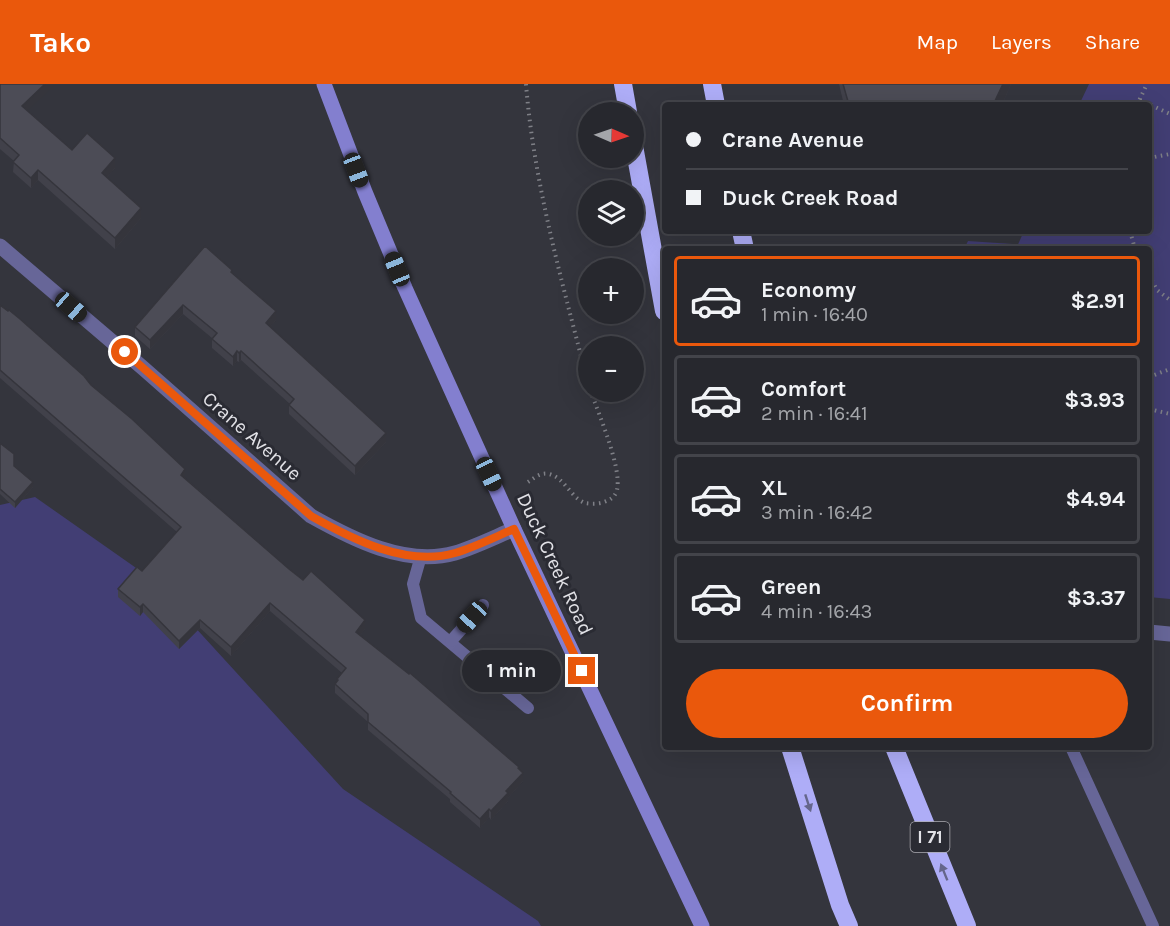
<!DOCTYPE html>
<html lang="en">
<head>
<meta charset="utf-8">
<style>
  :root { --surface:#27282e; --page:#2f3036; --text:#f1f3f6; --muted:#a4a6aa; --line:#43444a; --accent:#ea580c }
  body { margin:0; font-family:Karla,sans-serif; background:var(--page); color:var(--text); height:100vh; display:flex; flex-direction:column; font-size:22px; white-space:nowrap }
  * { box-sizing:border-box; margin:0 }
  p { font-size:20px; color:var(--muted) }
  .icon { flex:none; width:33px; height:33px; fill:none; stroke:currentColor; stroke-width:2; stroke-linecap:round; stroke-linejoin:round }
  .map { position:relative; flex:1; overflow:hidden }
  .side { position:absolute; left:662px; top:162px; width:490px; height:504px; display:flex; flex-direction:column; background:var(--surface); border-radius:6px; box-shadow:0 6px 24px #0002,0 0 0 2px var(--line) }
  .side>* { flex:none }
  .banner { position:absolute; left:662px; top:18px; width:490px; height:132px; border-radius:6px; box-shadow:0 6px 24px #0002,0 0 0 2px var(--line); display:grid; align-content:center; height:132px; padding:0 24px; background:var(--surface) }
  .needle { width:39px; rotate:92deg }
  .tools { position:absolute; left:578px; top:18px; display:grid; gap:12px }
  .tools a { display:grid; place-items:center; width:66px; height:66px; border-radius:50%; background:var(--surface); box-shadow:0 6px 24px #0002,0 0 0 2px var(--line); font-size:30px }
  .end { position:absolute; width:27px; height:27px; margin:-14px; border:8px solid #ea580c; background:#fff; box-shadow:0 0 0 3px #fff }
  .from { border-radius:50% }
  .bubble { position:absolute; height:42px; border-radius:21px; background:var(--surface); box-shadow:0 6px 24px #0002,0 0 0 2px var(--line); font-size:20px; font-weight:700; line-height:42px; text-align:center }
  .car { position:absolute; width:18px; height:36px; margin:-18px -9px; border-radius:8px; box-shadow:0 0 4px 2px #0007; background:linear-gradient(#222 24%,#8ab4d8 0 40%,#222 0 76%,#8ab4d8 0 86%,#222 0) }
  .banner b { display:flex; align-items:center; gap:21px; height:57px; font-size:22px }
  .banner b+b { border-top:2px solid var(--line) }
  .banner i { width:15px; height:15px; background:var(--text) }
  ul { padding:10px 0 0; list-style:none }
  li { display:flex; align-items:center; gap:18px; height:90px; margin:0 12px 9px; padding:0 12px; border:3px solid var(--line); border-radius:6px }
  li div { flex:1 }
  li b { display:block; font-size:22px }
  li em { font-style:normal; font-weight:700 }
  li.active { border-color:var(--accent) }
  li>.icon { width:54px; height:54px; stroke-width:1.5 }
  .primary-button { display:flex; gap:12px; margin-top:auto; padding:12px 24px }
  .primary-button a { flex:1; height:69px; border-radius:36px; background:var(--accent); color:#fff; font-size:24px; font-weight:700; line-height:69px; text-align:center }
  header { display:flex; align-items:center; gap:36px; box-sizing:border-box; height:84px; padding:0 30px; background:var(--accent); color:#fff }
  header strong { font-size:28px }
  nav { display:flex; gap:33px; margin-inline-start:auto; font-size:21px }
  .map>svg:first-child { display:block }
  .green { fill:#423e74 }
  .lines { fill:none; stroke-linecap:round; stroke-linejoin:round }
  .path { stroke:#7f8087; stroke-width:4; stroke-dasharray:1.5 4.5; stroke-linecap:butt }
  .lane { stroke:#676698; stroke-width:12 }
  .street { stroke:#676698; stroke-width:15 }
  .secondary { stroke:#837fcf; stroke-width:15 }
  .highway { stroke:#aeadf7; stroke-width:18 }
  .wall { fill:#41414a }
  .shaded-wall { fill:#35353c }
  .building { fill:#4c4c56; stroke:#35353c; stroke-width:1.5 }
  .oneway { fill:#65668b }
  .route { stroke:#ea580c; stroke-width:8 }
  .labels { text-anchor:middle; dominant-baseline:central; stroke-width:6; stroke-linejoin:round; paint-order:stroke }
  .shield { fill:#2a2b33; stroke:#ababb1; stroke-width:1.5 }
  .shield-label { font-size:18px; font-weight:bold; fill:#e2e2e7 }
  .street-label { font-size:20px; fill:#e2e2e7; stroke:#2a2b33 }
</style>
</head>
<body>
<header>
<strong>Tako</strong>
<nav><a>Map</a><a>Layers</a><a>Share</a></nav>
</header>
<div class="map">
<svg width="1170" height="842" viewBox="0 0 1170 842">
  <rect width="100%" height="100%" fill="#34353d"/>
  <g class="green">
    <polygon points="1089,0 1170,0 1170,515 1149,513 1149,165 1016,165 1024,147 1149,147 1149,21 1079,21"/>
    <polygon points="968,157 1013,160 1015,165 964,165"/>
    <polygon points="35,413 149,493 343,705 538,837 541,842 0,842 0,421"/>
  </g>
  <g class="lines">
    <g class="path">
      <path d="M526 0C534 101 563 201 588 299"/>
      <polyline points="1140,16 1170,30"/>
      <polyline points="1137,21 1147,0"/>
      <polyline points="1149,74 1170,70"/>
      <polyline points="1130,147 1135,165"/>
      <polyline points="1149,191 1157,206 1170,216"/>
      <polyline points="1149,293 1170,285"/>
      <polyline points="1149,325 1170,330"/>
      <path d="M528 398C534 394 541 388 549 390 565 394 570 413 585 419 591 420 599 420 604 418 610 416 615 413 617 406 622 384 599 331 591 308"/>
    </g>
    <g class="lane">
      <polyline points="421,472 413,500 421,534 528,624"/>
      <polyline points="451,557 483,521"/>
      <polyline points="1071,663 1153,842"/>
    </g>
    <g class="street">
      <path d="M0 162 143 284 311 432C352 455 406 483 455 469 475 463 495 453 514 445"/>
      <polyline points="1149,548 1170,550"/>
    </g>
    <polyline class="secondary" points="324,0 365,108 405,204 514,445 702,842"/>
    <g class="highway">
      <polyline points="623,0 628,28"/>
      <polyline points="712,0 716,21"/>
      <polyline points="633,56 664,227"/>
      <polyline points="741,147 745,165"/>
      <polyline points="790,663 840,821 849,842"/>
      <polyline points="894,663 967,842"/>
    </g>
  </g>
  <g class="wall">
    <polygon points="0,0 28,27 72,66 115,84 107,93 141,134 115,165 38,96 31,104 13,88 14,77 0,65"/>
    <polygon points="839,0 1011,0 1002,21 844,21"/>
    <polygon points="232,189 276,236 270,243 386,358 355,391 289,330 289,321 290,320 241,276 239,278 237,277 233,282 212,264 212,254 183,230 150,265 135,252 135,243"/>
    <polygon points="0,221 91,301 185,394 289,485 365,545 360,551 519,685 523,697 508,714 508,717 491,736 489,733 480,744 450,718 450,715 368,646 368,638 335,609 335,600 337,598 337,595 342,589 270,527 231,572 200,544 179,565 143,528 140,532 118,513 118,505 142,487 177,448 0,294"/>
    <polygon points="0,359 14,382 33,403 15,424 0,410"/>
  </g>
  <g class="shaded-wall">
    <polygon points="45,0 56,0 22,32 22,22"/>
    <polygon points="1003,0 1011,0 1002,21 993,21"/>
    <polygon points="115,74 115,84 102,99 102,89"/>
    <polygon points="38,86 38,96 31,104 31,94"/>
    <polygon points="141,124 141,134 115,165 115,154"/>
    <polygon points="183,221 183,230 150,265 150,256"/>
    <polygon points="276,227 276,236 266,248 266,239"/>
    <polygon points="237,267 237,277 233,282 233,273"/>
    <polygon points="241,267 241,276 239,278 239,269"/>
    <polygon points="386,349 386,358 355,391 355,382"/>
    <polygon points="185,385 185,394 181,399 181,391"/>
    <polygon points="33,398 33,403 15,424 15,418"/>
    <polygon points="270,519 270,527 231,572 231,563"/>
    <polygon points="143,520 143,528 140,532 140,523"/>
    <polygon points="200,536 200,544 179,565 179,557"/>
    <polygon points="365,536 365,545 356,556 356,548"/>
    <polygon points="523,689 523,697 508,714 508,717 491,736 491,727 506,707"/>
    <polygon points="489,725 489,733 480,744 480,735"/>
  </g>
  <g class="building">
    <polygon points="0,0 45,0 22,22 72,66 87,49 115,74 102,89 141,124 115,154 38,86 31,94 13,78 19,71 0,54"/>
    <polygon points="843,0 1003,0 993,21 849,21"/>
    <polygon points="205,162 232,186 231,188 276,227 266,239 386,349 355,382 289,321 294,315 241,267 239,269 237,267 233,273 212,255 217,249 183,221 150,256 135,243"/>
    <polygon points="0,221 8,227 9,226 20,235 84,292 91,301 132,335 185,385 181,391 289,485 303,496 311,487 365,536 356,548 409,590 410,589 519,683 518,684 523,689 506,707 508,709 491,727 489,725 480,735 450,709 451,708 368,638 368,630 335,600 338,596 337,595 346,584 270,519 231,563 200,536 179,557 143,520 140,523 118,505 137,483 142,487 181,443 0,286"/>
    <polygon points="0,359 14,370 14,382 33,398 15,418 0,405"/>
  </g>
  <defs><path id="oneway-solid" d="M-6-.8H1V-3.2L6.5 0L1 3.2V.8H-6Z" transform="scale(1.5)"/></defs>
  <g class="oneway">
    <use href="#oneway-solid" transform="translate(808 719) rotate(72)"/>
    <use href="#oneway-solid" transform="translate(944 788) rotate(-112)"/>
  </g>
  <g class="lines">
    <path class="route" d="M125 268 311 432C352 455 406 483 455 469 475 463 495 453 514 445L582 587"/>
  </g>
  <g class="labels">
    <rect class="shield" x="910.5" y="738" width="39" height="30" rx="4.5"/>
    <g class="shield-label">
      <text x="930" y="753">I 71</text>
    </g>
    <g class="street-label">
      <text transform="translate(252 352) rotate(41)">Crane Avenue</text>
      <text transform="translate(555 480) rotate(65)">Duck Creek Road</text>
    </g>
  </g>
</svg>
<div class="tools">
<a><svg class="needle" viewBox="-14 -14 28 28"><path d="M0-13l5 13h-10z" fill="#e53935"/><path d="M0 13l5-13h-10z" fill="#a4a6aa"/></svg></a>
<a><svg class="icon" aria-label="layers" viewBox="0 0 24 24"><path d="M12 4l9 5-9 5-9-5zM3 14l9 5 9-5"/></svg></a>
<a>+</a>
<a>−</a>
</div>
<i class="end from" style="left:125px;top:268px"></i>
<i class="end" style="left:582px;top:587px"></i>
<div class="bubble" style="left:462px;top:566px;width:99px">1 min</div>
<i class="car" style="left:356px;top:86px;rotate:159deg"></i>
<i class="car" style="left:397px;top:185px;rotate:338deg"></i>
<i class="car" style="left:71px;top:223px;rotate:131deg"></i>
<i class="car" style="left:489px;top:390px;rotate:155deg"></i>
<i class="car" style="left:472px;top:533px;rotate:222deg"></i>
<div class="banner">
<b><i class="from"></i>Crane Avenue</b>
<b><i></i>Duck Creek Road</b>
</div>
<section class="side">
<ul>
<li class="active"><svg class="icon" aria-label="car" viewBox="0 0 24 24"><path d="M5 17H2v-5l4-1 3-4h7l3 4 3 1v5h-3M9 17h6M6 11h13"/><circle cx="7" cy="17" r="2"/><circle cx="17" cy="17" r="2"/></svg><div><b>Economy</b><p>1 min · 16:40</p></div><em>$2.91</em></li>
<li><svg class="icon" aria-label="car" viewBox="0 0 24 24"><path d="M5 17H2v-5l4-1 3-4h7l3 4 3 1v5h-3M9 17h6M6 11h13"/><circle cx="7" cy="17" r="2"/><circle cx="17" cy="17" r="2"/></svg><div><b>Comfort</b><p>2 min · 16:41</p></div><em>$3.93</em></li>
<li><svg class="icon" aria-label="car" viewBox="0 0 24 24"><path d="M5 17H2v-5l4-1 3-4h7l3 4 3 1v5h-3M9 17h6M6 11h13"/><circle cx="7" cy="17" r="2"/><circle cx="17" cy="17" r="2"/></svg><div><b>XL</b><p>3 min · 16:42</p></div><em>$4.94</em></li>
<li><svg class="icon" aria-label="car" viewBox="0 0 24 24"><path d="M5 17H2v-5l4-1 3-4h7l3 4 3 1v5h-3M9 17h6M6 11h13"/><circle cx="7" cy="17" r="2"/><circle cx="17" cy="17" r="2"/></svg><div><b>Green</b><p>4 min · 16:43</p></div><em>$3.37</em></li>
</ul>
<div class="primary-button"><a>Confirm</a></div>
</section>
</div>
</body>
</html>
